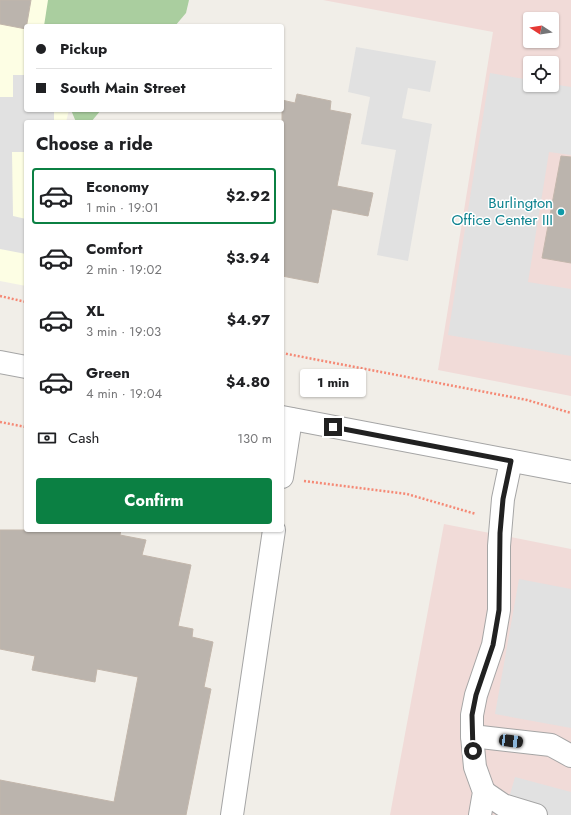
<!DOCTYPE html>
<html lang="en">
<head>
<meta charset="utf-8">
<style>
  :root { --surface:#fff; --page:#f6f6f6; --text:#202124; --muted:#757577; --line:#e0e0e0; --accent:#0b8043 }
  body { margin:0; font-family:Jost,sans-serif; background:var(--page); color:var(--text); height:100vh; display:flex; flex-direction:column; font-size:15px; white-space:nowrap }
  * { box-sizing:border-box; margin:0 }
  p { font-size:13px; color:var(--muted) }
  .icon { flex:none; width:22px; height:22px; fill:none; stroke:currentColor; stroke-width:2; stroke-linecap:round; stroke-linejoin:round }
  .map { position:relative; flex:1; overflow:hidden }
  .side { position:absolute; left:24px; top:120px; width:260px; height:412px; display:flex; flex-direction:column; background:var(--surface); border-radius:4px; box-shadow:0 1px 3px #0004 }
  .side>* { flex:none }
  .banner { position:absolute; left:24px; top:24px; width:260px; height:88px; border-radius:4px; box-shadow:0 1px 3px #0004; display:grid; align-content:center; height:88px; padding:0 12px; background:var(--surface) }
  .needle { width:26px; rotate:282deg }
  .tools { position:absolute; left:523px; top:12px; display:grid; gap:8px }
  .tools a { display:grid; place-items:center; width:36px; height:36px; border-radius:4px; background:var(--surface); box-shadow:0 1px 3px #0004; font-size:20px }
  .end { position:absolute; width:18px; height:18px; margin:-9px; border:5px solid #212121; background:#fff; box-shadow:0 0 0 2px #fff }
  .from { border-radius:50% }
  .bubble { position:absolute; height:28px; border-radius:4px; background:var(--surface); box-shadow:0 1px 3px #0004; font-size:13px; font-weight:700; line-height:28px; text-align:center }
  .car { position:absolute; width:12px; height:24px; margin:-12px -6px; border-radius:5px; box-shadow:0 0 3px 1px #0007; background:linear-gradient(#222 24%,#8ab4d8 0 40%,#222 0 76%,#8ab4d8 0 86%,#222 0) }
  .banner b { display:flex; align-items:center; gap:14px; height:38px; font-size:15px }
  .banner b+b { border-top:1px solid var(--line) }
  .banner i { width:10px; height:10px; background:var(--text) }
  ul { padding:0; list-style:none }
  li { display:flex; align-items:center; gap:12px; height:56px; margin:0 8px 6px; padding:0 4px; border:2px solid transparent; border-radius:4px }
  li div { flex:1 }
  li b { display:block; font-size:15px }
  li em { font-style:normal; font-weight:700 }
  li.active { border-color:var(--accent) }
  li>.icon { width:36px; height:36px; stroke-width:1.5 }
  h2 { padding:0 12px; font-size:18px; line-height:48px }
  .pay { display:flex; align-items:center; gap:10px; height:44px; padding:0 12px; font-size:15px }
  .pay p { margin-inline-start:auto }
  .action { display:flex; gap:8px; margin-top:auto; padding:8px 12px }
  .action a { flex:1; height:46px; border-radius:4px; background:var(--accent); color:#fff; font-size:16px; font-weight:700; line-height:46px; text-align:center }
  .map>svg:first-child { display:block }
  .commercial { fill:#f1dbd8; fill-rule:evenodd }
  .education { fill:#fdfee4 }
  .forest { fill:#aace9f }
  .parking { fill:#e1e1e1 }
  .building { fill:#bbb4ad; stroke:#c2b6ab }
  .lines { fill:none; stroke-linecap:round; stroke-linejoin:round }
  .minor-casing { stroke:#a5a5a5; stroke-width:24 }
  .path { stroke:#f58975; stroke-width:2.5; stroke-dasharray:2 2; stroke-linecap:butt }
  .minor { stroke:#fff; stroke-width:22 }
  .route { stroke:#212121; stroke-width:5 }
  .culture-dot { fill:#0f9aa8; stroke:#fff; stroke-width:1.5 }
  .labels { text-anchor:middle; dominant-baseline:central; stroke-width:3; stroke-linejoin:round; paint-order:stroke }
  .culture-label { font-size:15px; fill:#0d838f; stroke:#fff; text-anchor:end }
</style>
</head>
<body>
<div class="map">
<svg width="571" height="815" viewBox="0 0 571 815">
  <rect width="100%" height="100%" fill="#f1eee8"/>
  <g class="commercial">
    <path d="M323 0H571V396L438 370 493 32ZM530 19H552V41H530ZM530 63H552V85H530Z"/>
    <polygon points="444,524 571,549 571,815 390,815"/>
  </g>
  <polygon class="education" points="0,0 89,0 84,26 26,26 26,110 69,110 66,122 26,122 26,286 0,281"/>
  <g class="forest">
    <polygon points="48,0 189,0 186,13 175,26 44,26"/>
    <polygon points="71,110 101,110 91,122 76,122"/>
  </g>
  <g class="parking">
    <polygon points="356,47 436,61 430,92 408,88 402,118 432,124 408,261 377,255 396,150 361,144 370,97 348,92"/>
    <polygon points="490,73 530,80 530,85 552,85 552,84 571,87 571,155 549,152 528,282 571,289 571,356 448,335"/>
    <polygon points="13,75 26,75 26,110 54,110 54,122 26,122 26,152 12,152 13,216 26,219 26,254 0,249 0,97 13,97"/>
    <polygon points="519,579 571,589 571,728 495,714"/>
    <polygon points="515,777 571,792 571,815 504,815"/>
  </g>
  <g class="building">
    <polygon points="0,0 31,0 26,29 0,24"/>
    <polygon points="297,94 331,101 330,110 351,114 337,186 373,193 368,216 332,209 318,283 282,276 282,100 295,103"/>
    <polygon points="561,156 571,157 571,263 542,258"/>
    <polygon points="0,530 121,530 120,535 146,540 142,555 191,565 178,626 193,629 192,637 213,642 204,687 211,689 186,815 0,815 0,780 114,802 138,677 97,669 95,682 32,670 35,656 0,649"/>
  </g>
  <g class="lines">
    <defs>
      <g id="minor">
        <polyline points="0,362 26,367"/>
        <polyline points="282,417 571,472"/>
        <polyline points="282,477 291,419"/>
        <polyline points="472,736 551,745 571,756"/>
        <polyline points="484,792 503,805 536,815"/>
        <polyline points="232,815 274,530"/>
        <polyline points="480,815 484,792 475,767 472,736 472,715 476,695 493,645 499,610 499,546 503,499 511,461"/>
      </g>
    </defs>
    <use href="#minor" class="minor-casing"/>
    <g class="path">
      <polyline points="0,296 26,302"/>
      <polyline points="282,353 527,400 571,413"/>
      <polyline points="0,422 26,427"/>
      <polyline points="304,481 407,494 476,514"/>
    </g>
    <use href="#minor" class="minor"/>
  </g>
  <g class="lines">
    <polyline class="route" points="333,427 511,461 503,499 500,533 499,610 493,645 476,695 472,715 473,751"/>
  </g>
  <circle class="culture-dot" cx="561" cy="212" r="4"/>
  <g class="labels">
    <g class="culture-label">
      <text x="553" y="203">Burlington<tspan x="553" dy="17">Office Center III</tspan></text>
    </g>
  </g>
</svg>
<div class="tools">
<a><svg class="needle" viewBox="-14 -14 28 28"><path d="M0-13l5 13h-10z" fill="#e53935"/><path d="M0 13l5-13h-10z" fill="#757577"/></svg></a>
<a><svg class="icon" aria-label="locate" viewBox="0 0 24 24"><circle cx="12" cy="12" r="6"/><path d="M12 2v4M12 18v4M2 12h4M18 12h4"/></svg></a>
</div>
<i class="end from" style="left:473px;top:751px"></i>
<i class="end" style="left:333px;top:427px"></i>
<div class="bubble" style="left:300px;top:369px;width:66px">1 min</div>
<i class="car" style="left:511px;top:741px;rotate:97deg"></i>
<div class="banner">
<b><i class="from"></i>Pickup</b>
<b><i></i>South Main Street</b>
</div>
<section class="side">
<h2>Choose a ride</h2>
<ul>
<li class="active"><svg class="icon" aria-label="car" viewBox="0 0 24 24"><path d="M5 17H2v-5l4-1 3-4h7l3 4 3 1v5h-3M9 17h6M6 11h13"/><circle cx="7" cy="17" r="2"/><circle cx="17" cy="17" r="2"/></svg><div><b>Economy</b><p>1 min · 19:01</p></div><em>$2.92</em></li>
<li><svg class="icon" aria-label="car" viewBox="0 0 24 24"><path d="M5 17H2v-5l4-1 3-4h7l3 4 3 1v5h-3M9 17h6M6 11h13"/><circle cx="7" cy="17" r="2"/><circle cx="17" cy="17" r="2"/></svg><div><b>Comfort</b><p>2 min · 19:02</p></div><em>$3.94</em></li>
<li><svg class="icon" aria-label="car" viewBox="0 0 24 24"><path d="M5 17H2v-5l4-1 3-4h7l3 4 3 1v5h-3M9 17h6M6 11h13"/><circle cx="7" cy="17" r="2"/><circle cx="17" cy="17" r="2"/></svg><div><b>XL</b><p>3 min · 19:03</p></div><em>$4.97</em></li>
<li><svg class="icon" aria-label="car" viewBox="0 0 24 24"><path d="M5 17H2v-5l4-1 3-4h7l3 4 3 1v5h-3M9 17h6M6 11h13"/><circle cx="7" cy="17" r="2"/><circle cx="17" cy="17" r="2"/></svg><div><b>Green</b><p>4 min · 19:04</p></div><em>$4.80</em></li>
</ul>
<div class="pay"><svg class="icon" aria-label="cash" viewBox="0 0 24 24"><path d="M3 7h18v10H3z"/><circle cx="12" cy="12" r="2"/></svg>Cash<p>130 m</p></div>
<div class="action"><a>Confirm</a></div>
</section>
</div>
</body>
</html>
